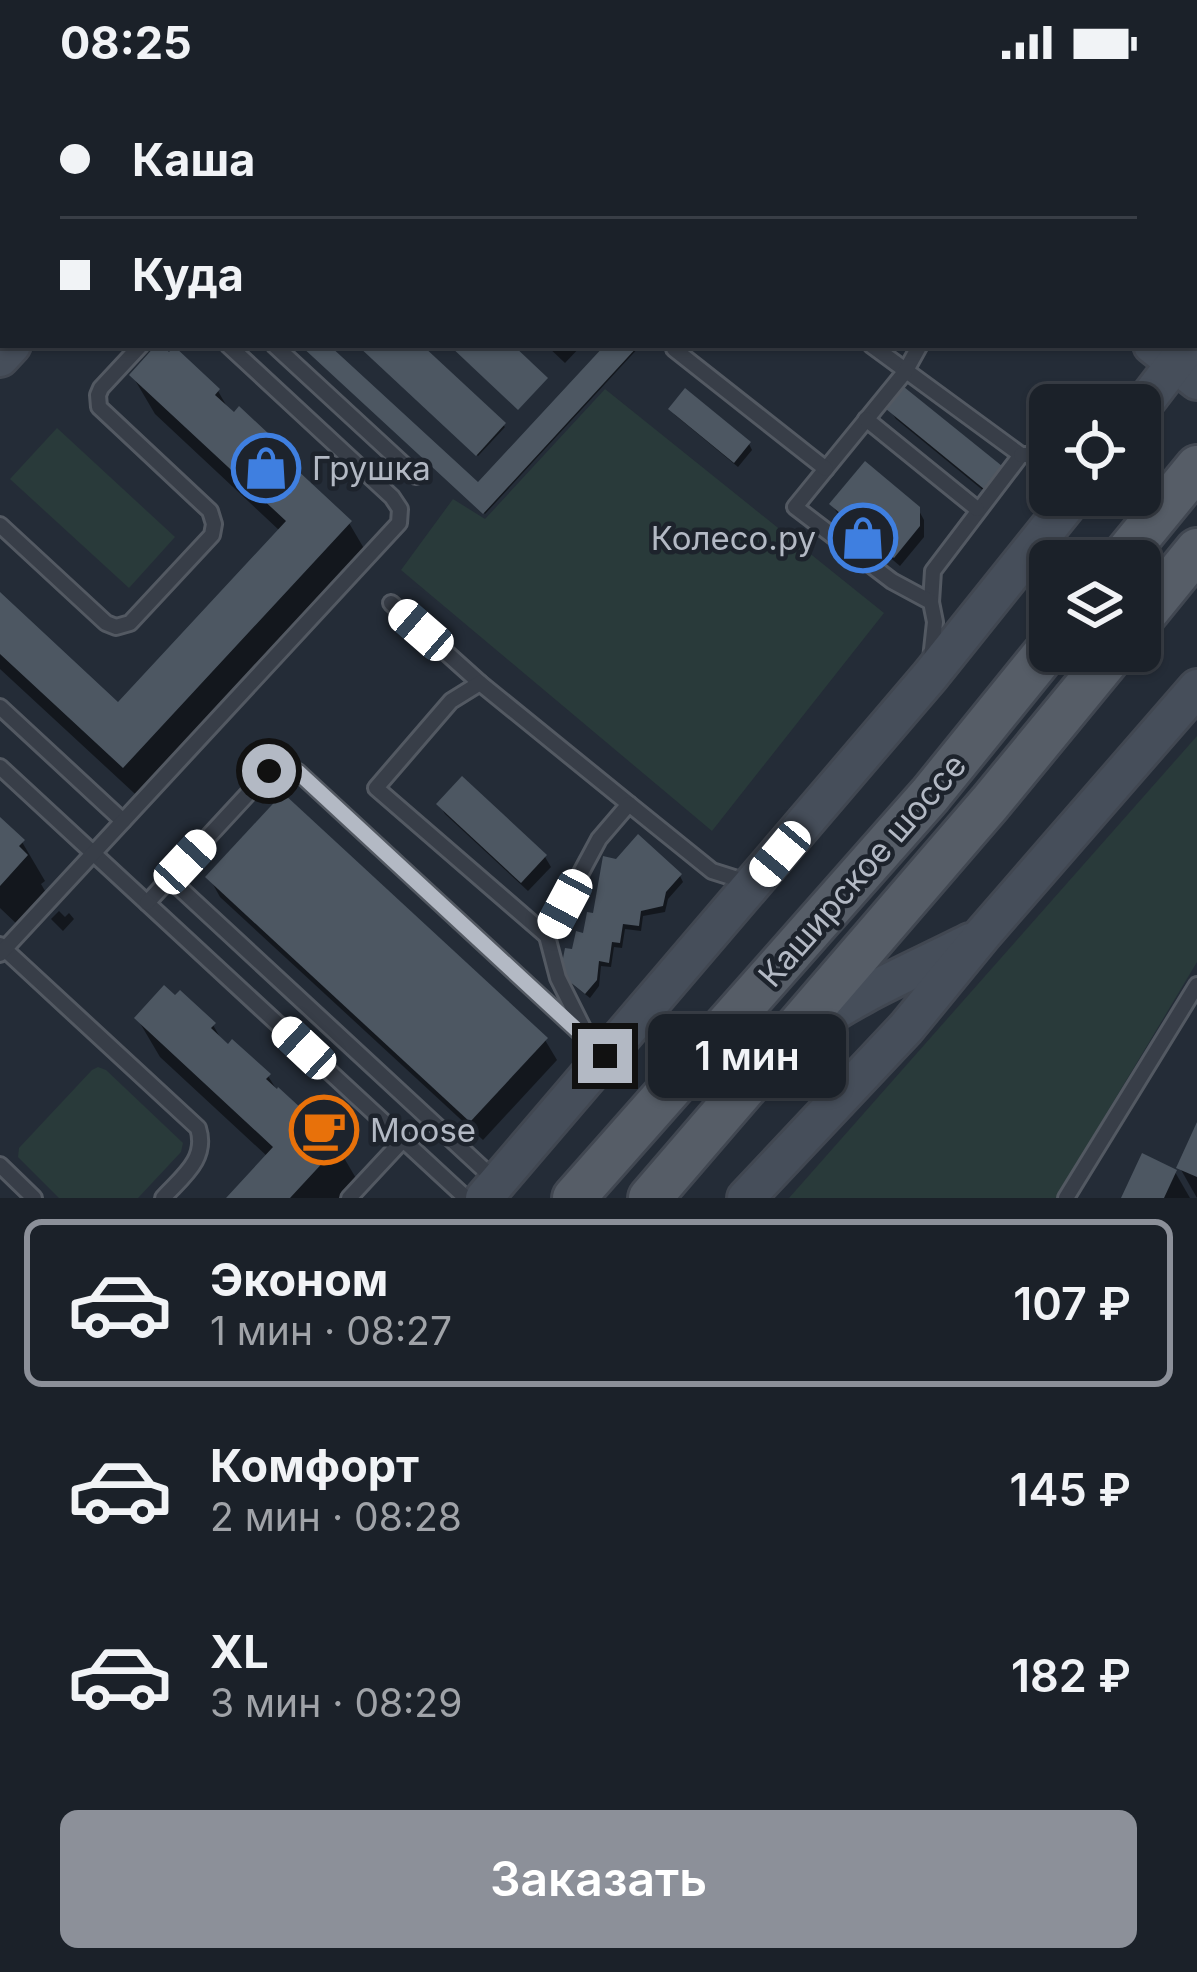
<!DOCTYPE html>
<html lang="ru">
<head>
<meta charset="utf-8">
<style>
  :root { --surface:#1b2129; --page:#242931; --text:#f1f3f6; --muted:#a0a3a8; --line:#393e46; --accent:#8c9099 }
  body { margin:0; font-family:Inter,sans-serif; background:var(--page); color:var(--text); height:100vh; display:flex; flex-direction:column; font-size:45px; white-space:nowrap }
  * { box-sizing:border-box; margin:0 }
  p { font-size:39px; color:var(--muted) }
  .icon { flex:none; width:66px; height:66px; fill:none; stroke:currentColor; stroke-width:2; stroke-linecap:round; stroke-linejoin:round }
  .map { position:relative; height:1114px; overflow:hidden }
  .panel { display:flex; flex-direction:column; background:var(--surface); flex:1 }
  .panel>* { flex:none }
  .banner { position:absolute; left:0px; top:0px; width:1197px; height:264px; box-shadow:0 3px 9px #0004,0 0 0 3px var(--line); display:grid; align-content:center; height:264px; padding:0 60px; background:var(--surface) }
  .tools { position:absolute; left:1029px; top:300px; display:grid; gap:24px }
  .tools a { display:grid; place-items:center; width:132px; height:132px; border-radius:18px; background:var(--surface); box-shadow:0 3px 9px #0004,0 0 0 3px var(--line); font-size:60px }
  .end { position:absolute; width:54px; height:54px; margin:-27px; border:15px solid #b3b9c4; background:#111; box-shadow:0 0 0 6px #111 }
  .from { border-radius:50% }
  .bubble { position:absolute; height:84px; border-radius:18px; background:var(--surface); box-shadow:0 3px 9px #0004,0 0 0 3px var(--line); font-size:39px; font-weight:600; line-height:84px; text-align:center }
  .car { position:absolute; width:36px; height:72px; margin:-36px -18px; border-radius:15px; box-shadow:0 0 9px 3px #0007; background:linear-gradient(#fff 24%,#345 0 40%,#fff 0 76%,#345 0 86%,#fff 0) }
  .banner b { display:flex; align-items:center; gap:42px; height:114px; font-size:45px }
  .banner b+b { border-top:3px solid var(--line) }
  .banner i { width:30px; height:30px; background:var(--text) }
  ul { padding:21px 0 0; list-style:none }
  li { display:flex; align-items:center; gap:36px; height:168px; margin:0 24px 18px; padding:0 36px; border:6px solid transparent; border-radius:18px }
  li div { flex:1 }
  li b { display:block; font-size:45px }
  li em { font-style:normal; font-weight:600 }
  li.current { border-color:var(--accent) }
  li>.icon { width:108px; height:108px; stroke-width:1.5 }
  .action { display:flex; gap:24px; margin-top:auto; padding:24px 60px }
  .action a { flex:1; height:138px; border-radius:18px; background:var(--accent); color:#fff; font-size:48px; font-weight:600; line-height:138px; text-align:center }
  .status { display:flex; justify-content:space-between; align-items:center; height:84px; padding:0 60px; background:var(--surface); direction:ltr }
  .status svg { height:33px; fill:currentColor }
  .map>svg:first-child { display:block }
  .green { fill:#293a3a }
  .shadow { fill:#0007 }
  .building { fill:#4d5762 }
  .lines { fill:none; stroke-linecap:round; stroke-linejoin:round }
  .lane-casing { stroke:#535962; stroke-width:20 }
  .secondary-casing { stroke:#414751; stroke-width:42 }
  .primary-casing { stroke:#414751; stroke-width:48 }
  .lane { stroke:#383e48; stroke-width:14 }
  .secondary { stroke:#464e5a; stroke-width:36 }
  .primary { stroke:#565d67; stroke-width:42 }
  .route { stroke:#b3b9c4; stroke-width:15 }
  .labels { text-anchor:middle; dominant-baseline:central; stroke-width:9; stroke-linejoin:round; paint-order:stroke }
  .poi-label { font-size:33px; fill:#b3b9c4; stroke:#1d232c; text-anchor:start }
  .street-label { font-size:33px; fill:#b3b9c4; stroke:#1d232c }
</style>
</head>
<body>
<div class="status"><b>08:25</b><svg viewBox="0 0 49 12"><path d="M0 12V9h3v3zM5 12V6h3v6zM10 12V3h3v9zM15 12V0h3v12zM26 1h20v11H26zM47 4h2v5h-2z"/></svg></div>
<div class="map">
<svg width="1197" height="1114" viewBox="0 0 1197 1114">
  <rect width="100%" height="100%" fill="#242c37"/>
  <g class="green">
    <polygon points="605,305 884,529 712,747 401,486 453,415 485,435"/>
    <polygon points="57,344 175,453 129,504 10,395"/>
    <polygon points="1197,652 1197,878 1056,1114 789,1114"/>
    <polygon points="98,983 106,986 183,1059 181,1068 138,1114 59,1114 18,1073 19,1064 92,986"/>
  </g>
  <g class="shadow">
    <polygon points="0,0 58,0 55,3 3,3 3,61 0,64"/>
    <polygon points="443,0 500,0 504,3 447,3"/>
    <polygon points="535,0 568,0 571,3 538,3"/>
    <polygon points="651,0 698,0 701,3 655,3"/>
    <polygon points="303,261 325,261 478,403 609,261 641,261 485,430"/>
    <polygon points="359,261 418,261 505,343 478,372"/>
    <polygon points="546,261 582,261 565,279"/>
    <polygon points="132,291 218,307 230,328 282,367 294,388 349,439 372,478 147,721 0,585 0,512 118,622 280,447 155,330"/>
    <polygon points="672,326 749,360 752,366 738,383 675,331"/>
    <polygon points="890,326 1000,384 1006,394 990,412 896,335"/>
    <polygon points="832,421 918,425 924,436 924,453 900,482 838,430"/>
    <polygon points="462,696 545,773 551,783 528,807 445,730 439,720"/>
    <polygon points="0,737 22,758 45,797 41,800 48,812 20,843 0,824"/>
    <polygon points="680,792 683,798 668,815 665,828 643,832 641,847 625,845 622,864 614,863 611,883 601,882 599,902 590,914 567,896 563,889 586,852"/>
    <polygon points="209,793 545,956 557,976 483,1056 220,813"/>
    <polygon points="59,827 65,833 69,829 74,835 63,847 51,835"/>
    <polygon points="137,934 213,941 225,962 268,992 278,1008 337,1062 360,1101 347,1114 230,1114 268,1073 160,973"/>
    <polygon points="1197,1045 1197,1114 1180,1084"/>
    <polygon points="1143,1073 1175,1088 1190,1114 1124,1114"/>
  </g>
  <g class="building">
    <polygon points="156,261 162,261 169,268 174,262 220,305 215,311 234,328 239,322 285,365 280,370 352,437 123,684 0,570 0,508 118,618 286,437 129,291"/>
    <polygon points="300,261 329,261 478,398 605,261 639,261 483,430"/>
    <polygon points="357,261 422,261 506,339 476,372"/>
    <polygon points="449,261 513,261 548,294 518,326"/>
    <polygon points="904,303 1002,382 984,405 886,325"/>
    <polygon points="685,304 751,358 734,379 668,325"/>
    <polygon points="865,377 920,423 920,442 894,474 829,420"/>
    <polygon points="462,692 547,771 521,799 436,720"/>
    <polygon points="283,709 548,954 470,1038 205,793"/>
    <polygon points="0,733 25,756 19,762 28,771 0,802"/>
    <polygon points="638,750 682,790 666,808 663,822 641,827 639,842 623,840 620,859 612,858 609,879 599,877 597,896 585,910 560,890 565,864 572,865 576,847 583,849 587,828 593,829 603,772 616,775"/>
    <polygon points="164,901 175,911 180,906 216,939 211,944 228,960 232,955 271,990 266,995 277,1005 278,1003 340,1060 290,1114 226,1114 273,1063 134,934"/>
    <polygon points="1197,1038 1197,1093 1176,1084"/>
    <polygon points="1142,1069 1177,1086 1164,1114 1121,1114"/>
  </g>
  <g class="lines">
    <defs>
      <g id="lane">
        <polyline points="690,0 693,3"/>
        <polyline points="60,3 62,0"/>
        <polyline points="0,69 3,66"/>
        <polyline points="274,261 416,392"/>
        <polyline points="871,261 1021,371 933,487 931,518"/>
        <polyline points="920,261 905,288 795,423 892,497 931,518 935,538 931,575"/>
        <polyline points="674,265 826,385"/>
        <polyline points="866,335 977,425"/>
        <polyline points="1021,371 1050,371"/>
        <polyline points="0,441 106,539 116,543 130,539 212,451 214,440 210,427 99,323 98,311 101,304 141,261"/>
        <polyline points="391,519 480,599"/>
        <polyline points="0,623 123,737"/>
        <polyline points="0,683 466,1114"/>
        <polyline points="170,795 494,1095"/>
        <path d="M147 819 269 687C280 679 287 682 298 688L605 972"/>
        <polyline points="547,852 376,704 451,617 480,599 629,720"/>
        <path d="M0 861 198 1044C208 1075 182 1093 163 1114"/>
        <polyline points="0,870 399,439 400,425 392,413 228,261"/>
        <polyline points="584,946 558,894 547,852 599,755 629,720 712,787 750,799"/>
        <polyline points="0,1081 34,1114"/>
        <polyline points="349,1114 403,1056"/>
        <polyline points="1066,1114 1197,901"/>
      </g>
      <g id="secondary">
        <polyline points="823,0 826,3"/>
        <polyline points="1053,0 1057,3"/>
        <polyline points="251,3 254,0"/>
        <polyline points="1194,114 1197,116"/>
        <polyline points="1152,261 1197,297"/>
        <polyline points="0,274 12,261"/>
        <polyline points="1140,325 1189,261"/>
        <path d="M803 949C854 911 913 887 970 858"/>
        <polyline points="484,1114 930,592 1075,411"/>
        <polyline points="746,1114 906,944 983,850 1197,604"/>
      </g>
      <g id="primary">
        <polyline points="1120,477 1197,383"/>
        <polyline points="1140,536 1197,466"/>
        <polyline points="574,1114 930,711 1050,563"/>
        <polyline points="650,1114 990,719 1115,567"/>
      </g>
    </defs>
    <use href="#lane" class="lane-casing"/>
    <use href="#secondary" class="secondary-casing"/>
    <use href="#primary" class="primary-casing"/>
    <use href="#lane" class="lane"/>
    <use href="#secondary" class="secondary"/>
    <use href="#primary" class="primary"/>
  </g>
  <g class="lines">
    <polyline class="route" points="269,687 282,682 298,688 605,972"/>
  </g>
  <defs>
    <symbol id="shop-ring" viewBox="-11 -11 22 22"><circle r="9.5" fill="#1d232c" stroke="#3f7fe0" stroke-width="1.5"/><path d="M-5-2.5h2.3a2.7 3.5 0 0 1 5.4 0H5L5.5 6h-11ZM-1.5-2.5h3a1.5 2.3 0 0 0-3 0Z" fill="#3f7fe0"/></symbol>
    <symbol id="cafe-ring" viewBox="-11 -11 22 22"><circle r="9.5" fill="#1d232c" stroke="#e8710a" stroke-width="1.5"/><path d="M-5.5-4.5H6V0H3Q3 3.5 0 3.5H-2.5Q-5.5 3.5-5.5 0ZM3-3.2v2h1.7v-2ZM-6 4.5H4V6H-6Z" fill="#e8710a"/></symbol>
  </defs>
  <g fill-rule="evenodd">
    <use href="#shop-ring" x="228" y="346" width="76" height="76"/>
    <use href="#shop-ring" x="825" y="416" width="76" height="76"/>
    <use href="#cafe-ring" x="286" y="1008" width="76" height="76"/>
  </g>
  <g class="labels">
    <g class="poi-label">
      <text x="312" y="384">Грушка</text>
      <text x="816" y="454" text-anchor="end">Колесо.ру</text>
      <text x="370" y="1046">Moose</text>
    </g>
    <g class="street-label">
      <text transform="translate(862 786) rotate(-49)">Каширское шоссе</text>
    </g>
  </g>
</svg>
<div class="tools">
<a><svg class="icon" aria-label="locate" viewBox="0 0 24 24"><circle cx="12" cy="12" r="6"/><path d="M12 2v4M12 18v4M2 12h4M18 12h4"/></svg></a>
<a><svg class="icon" aria-label="layers" viewBox="0 0 24 24"><path d="M12 4l9 5-9 5-9-5zM3 14l9 5 9-5"/></svg></a>
</div>
<i class="end from" style="left:269px;top:687px"></i>
<i class="end" style="left:605px;top:972px"></i>
<div class="bubble" style="left:648px;top:930px;width:198px">1 мин</div>
<i class="car" style="left:421px;top:546px;rotate:311deg"></i>
<i class="car" style="left:780px;top:770px;rotate:220deg"></i>
<i class="car" style="left:185px;top:778px;rotate:43deg"></i>
<i class="car" style="left:565px;top:820px;rotate:208deg"></i>
<i class="car" style="left:304px;top:964px;rotate:313deg"></i>
<div class="banner">
<b><i class="from"></i>Каша</b>
<b><i></i>Куда</b>
</div>
</div>
<section class="panel">
<ul>
<li class="current"><svg class="icon" aria-label="car" viewBox="0 0 24 24"><path d="M5 17H2v-5l4-1 3-4h7l3 4 3 1v5h-3M9 17h6M6 11h13"/><circle cx="7" cy="17" r="2"/><circle cx="17" cy="17" r="2"/></svg><div><b>Эконом</b><p>1 мин · 08:27</p></div><em>107 ₽</em></li>
<li><svg class="icon" aria-label="car" viewBox="0 0 24 24"><path d="M5 17H2v-5l4-1 3-4h7l3 4 3 1v5h-3M9 17h6M6 11h13"/><circle cx="7" cy="17" r="2"/><circle cx="17" cy="17" r="2"/></svg><div><b>Комфорт</b><p>2 мин · 08:28</p></div><em>145 ₽</em></li>
<li><svg class="icon" aria-label="car" viewBox="0 0 24 24"><path d="M5 17H2v-5l4-1 3-4h7l3 4 3 1v5h-3M9 17h6M6 11h13"/><circle cx="7" cy="17" r="2"/><circle cx="17" cy="17" r="2"/></svg><div><b>XL</b><p>3 мин · 08:29</p></div><em>182 ₽</em></li>
</ul>
<div class="action"><a>Заказать</a></div>
</section>
</body>
</html>
